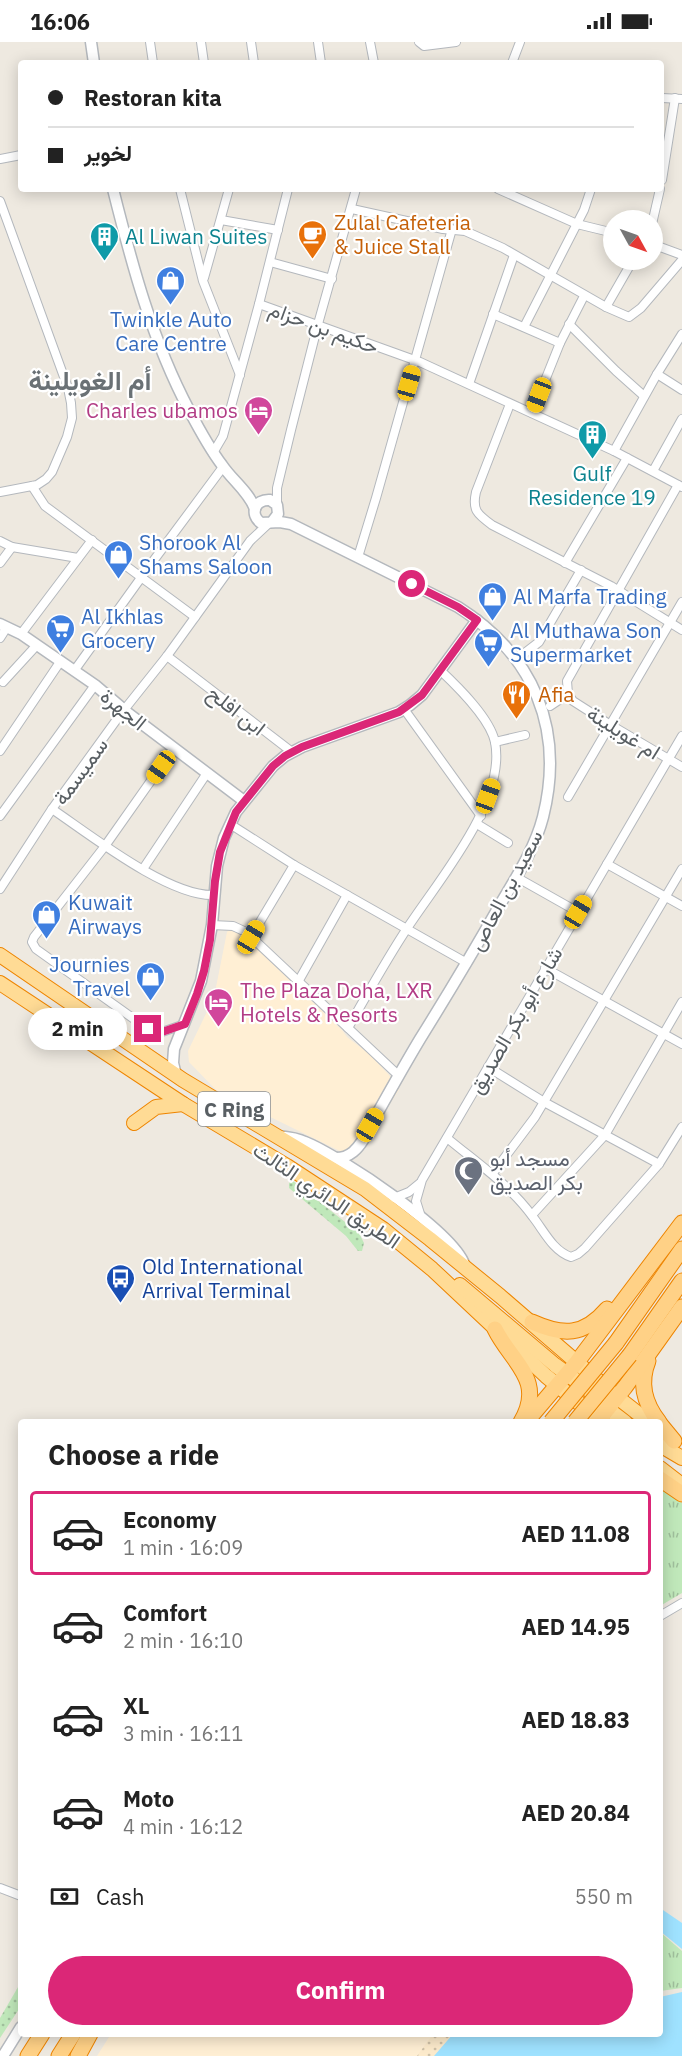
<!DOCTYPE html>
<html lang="en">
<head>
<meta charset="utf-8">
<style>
  :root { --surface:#fff; --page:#f6f6f6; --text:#222; --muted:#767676; --line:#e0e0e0; --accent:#db2777 }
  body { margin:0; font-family:"IBM Plex Sans",Vazirmatn,sans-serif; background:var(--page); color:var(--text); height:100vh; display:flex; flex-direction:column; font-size:22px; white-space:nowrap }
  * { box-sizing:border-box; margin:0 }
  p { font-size:20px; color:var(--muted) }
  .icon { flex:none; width:33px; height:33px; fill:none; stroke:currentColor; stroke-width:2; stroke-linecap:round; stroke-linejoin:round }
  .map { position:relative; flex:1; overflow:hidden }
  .side { position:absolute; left:18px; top:1377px; width:645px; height:618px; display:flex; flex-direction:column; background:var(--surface); border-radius:6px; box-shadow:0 3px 15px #0003 }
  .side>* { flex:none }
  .hud { position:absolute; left:18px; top:18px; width:646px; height:132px; border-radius:6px; box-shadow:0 3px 15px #0003; display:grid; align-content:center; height:132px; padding:0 30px; background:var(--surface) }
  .needle { width:39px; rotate:130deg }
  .buttons { position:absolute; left:603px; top:168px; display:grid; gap:12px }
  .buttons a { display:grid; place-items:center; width:60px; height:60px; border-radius:50%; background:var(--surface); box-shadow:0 3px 15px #0003; font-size:30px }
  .end { position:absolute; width:27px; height:27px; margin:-14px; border:8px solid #db2777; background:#fff; box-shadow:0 0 0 3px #fff }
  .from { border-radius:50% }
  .bubble { position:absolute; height:42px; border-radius:21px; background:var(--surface); box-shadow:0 3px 15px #0003; font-size:20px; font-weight:800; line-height:42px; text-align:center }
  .car { position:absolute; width:18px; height:36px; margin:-18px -9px; border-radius:8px; box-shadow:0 0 4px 2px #0007; background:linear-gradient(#f5c518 24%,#345 0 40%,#f5c518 0 76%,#345 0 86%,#f5c518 0) }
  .hud b { display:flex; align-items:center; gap:21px; height:57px; font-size:22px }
  .hud b+b { border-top:2px solid var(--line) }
  .hud i { width:15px; height:15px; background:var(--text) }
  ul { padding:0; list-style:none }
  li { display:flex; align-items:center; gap:18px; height:84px; margin:0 12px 9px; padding:0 18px; border:3px solid transparent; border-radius:6px }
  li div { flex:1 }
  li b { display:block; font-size:22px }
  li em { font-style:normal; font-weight:800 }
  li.selected { border-color:var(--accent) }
  li>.icon { width:54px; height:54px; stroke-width:1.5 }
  h2 { padding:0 30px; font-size:27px; line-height:72px }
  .pay { display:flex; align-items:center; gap:15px; height:66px; padding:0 30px; font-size:22px }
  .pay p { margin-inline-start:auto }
  .cta { display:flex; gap:12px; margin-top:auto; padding:12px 30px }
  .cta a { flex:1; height:69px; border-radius:36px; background:var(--accent); color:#fff; font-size:24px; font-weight:800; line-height:69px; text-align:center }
  .status { display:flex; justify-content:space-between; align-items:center; height:42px; padding:0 30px; background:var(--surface); direction:ltr }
  .status svg { height:16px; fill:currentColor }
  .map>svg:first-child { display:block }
  .commercial { fill:#ffefd4 }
  .grass { fill:url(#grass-dots) }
  .sand { fill:url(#sand-dots) }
  .park { fill:url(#park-tufts) }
  .water { fill:#9fe2ff }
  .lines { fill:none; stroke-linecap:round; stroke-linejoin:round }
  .minor-casing { stroke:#b4b8bd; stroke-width:10 }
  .tertiary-casing { stroke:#b4b8bd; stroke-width:13 }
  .trunk-casing { stroke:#ee8500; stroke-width:16 }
  .motorway-casing { stroke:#ee8500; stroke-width:17 }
  .minor { stroke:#fff; stroke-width:8 }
  .tertiary { stroke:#fff; stroke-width:10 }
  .trunk { stroke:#ffdb95; stroke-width:14 }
  .motorway { stroke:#ffd186; stroke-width:15 }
  .motorway-bridge-casing { stroke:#ee8500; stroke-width:17; stroke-linecap:butt }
  .motorway-bridge { stroke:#ffd186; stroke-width:15 }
  .route { stroke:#db2777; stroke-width:8 }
  .labels { text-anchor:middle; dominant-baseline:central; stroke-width:4.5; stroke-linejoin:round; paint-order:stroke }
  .shield { fill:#fff; stroke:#8b8f92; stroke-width:1.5 }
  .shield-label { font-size:20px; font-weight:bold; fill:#595f63 }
  .food-label { font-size:21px; fill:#c56008; stroke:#fff; text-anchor:start }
  .culture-label { font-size:21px; fill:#0d838f; stroke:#fff; text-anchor:start }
  .shop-label { font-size:21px; fill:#366cbe; stroke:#fff; text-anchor:start }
  .street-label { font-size:21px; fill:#595f63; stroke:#fff }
  .hotel-label { font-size:21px; fill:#b23c85; stroke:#fff; text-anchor:end }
  .worship-label { font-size:21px; fill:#5b616d; stroke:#fff; text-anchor:start }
  .transit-label { font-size:21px; fill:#164399; stroke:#fff; text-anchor:start }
  .district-label { font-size:27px; font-weight:bold; fill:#6a7175; stroke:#fff }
</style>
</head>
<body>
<div class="status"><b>16:06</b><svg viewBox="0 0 49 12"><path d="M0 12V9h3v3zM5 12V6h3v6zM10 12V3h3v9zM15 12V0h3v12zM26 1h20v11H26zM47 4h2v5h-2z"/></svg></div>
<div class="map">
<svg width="682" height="2014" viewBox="0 0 682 2014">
  <defs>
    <pattern id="grass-dots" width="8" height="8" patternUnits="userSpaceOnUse" patternTransform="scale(1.5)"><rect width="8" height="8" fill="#c0e8ba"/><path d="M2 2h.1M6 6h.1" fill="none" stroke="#9fbf9b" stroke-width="1.8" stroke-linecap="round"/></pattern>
    <pattern id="sand-dots" width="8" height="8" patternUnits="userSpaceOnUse" patternTransform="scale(1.5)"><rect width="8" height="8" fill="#fdebcc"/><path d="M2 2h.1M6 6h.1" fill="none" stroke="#d0c2a9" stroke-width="1.8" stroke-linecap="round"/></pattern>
    <pattern id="park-tufts" width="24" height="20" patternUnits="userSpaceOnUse" patternTransform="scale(1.5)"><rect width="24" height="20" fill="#c0e8ba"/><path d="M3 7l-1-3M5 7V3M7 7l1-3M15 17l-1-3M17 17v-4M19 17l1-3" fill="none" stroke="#9fbf9b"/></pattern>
  </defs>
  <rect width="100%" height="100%" fill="#eee9e0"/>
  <g class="commercial">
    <polygon points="231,886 236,888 252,902 342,988 347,995 368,1011 389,1033 399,1048 354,1116 217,1049 189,1020 188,1009 214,955 227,890"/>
    <polygon points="111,1992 453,1992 434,2014 97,2014"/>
  </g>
  <g class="grass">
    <polygon points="293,1139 359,1191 364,1201 362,1209 358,1209 346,1194 289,1146 289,1141"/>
    <polygon points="21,1940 21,1964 0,1996 0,1976"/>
  </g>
  <polygon class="sand" points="433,1992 453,1992 434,2014 417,2014"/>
  <g class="park">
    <polygon points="660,1445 682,1461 682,1551 660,1564"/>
    <polygon points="660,1890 682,1909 682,1946 660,1949"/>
  </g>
  <g class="water">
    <polygon points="660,1866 682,1881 682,1907 660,1889"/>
    <polygon points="682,1950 682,2014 434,2014 453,1992 660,1992 660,1955"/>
  </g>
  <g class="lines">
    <defs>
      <g id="minor">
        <polyline points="150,0 153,21"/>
        <polyline points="201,0 204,21"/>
        <polyline points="251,0 254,21"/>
        <polyline points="318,0 321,21"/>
        <polyline points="370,0 374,21"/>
        <polyline points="419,0 424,4 456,0"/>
        <polyline points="512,21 520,0"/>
        <polyline points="662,56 682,57"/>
        <polyline points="0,117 21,113"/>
        <polyline points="662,138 675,56"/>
        <polyline points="180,147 203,239 240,333"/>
        <polyline points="498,147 577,182 614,191"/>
        <polyline points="0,159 68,346 71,361 72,376 67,395 52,430 46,437 37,443 0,450"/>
        <polyline points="352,167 443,187 465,189 503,206 606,265 629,275 641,266 682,218"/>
        <polyline points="221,178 278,188"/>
        <polyline points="652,182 660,147"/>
        <polyline points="652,202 682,213"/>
        <polyline points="270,220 332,237"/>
        <polyline points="204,236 229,147"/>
        <polyline points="259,262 420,320 614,409 682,445"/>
        <polyline points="606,265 633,218"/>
        <polyline points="493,272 560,301"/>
        <polyline points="569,282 616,329 644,354"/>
        <polyline points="524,285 584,168 591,147"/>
        <polyline points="657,332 682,348"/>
        <polyline points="469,342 514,213"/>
        <path d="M510 362 476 450C472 468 477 472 492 483L611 544 682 588"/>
        <polyline points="532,371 560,301 584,254"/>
        <polyline points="614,409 657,332 682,292"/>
        <polyline points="213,411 223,394 259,262 288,147"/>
        <polyline points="653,429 682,377"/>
        <polyline points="32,444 45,464 195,575"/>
        <polyline points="277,463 277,446 291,388 318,282 356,147"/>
        <polyline points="0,499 12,505 78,516"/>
        <polyline points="358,515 376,456 452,187"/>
        <polyline points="0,521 12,505"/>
        <polyline points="565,521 627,416"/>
        <polyline points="21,592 92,498"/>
        <polyline points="0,596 7,585"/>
        <polyline points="167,614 292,710"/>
        <polyline points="517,617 539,600 581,528"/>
        <polyline points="74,629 148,526 223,425"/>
        <polyline points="3,640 36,604"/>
        <polyline points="568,652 567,639 678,443"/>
        <polyline points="568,652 573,659 609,682 682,725"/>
        <polyline points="550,664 568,652"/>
        <polyline points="404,667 481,774"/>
        <polyline points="495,700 525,693"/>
        <polyline points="174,706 105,804 34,895 32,900 36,907 148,987 162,990 185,982"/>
        <polyline points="0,709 60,620"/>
        <polyline points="568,755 682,560"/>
        <path d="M52 767C89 792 169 855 214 853"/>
        <polyline points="0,774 95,643"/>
        <polyline points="230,782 294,823 467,921"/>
        <polyline points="477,782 508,801"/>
        <polyline points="607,822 682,864"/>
        <polyline points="143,827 207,731"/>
        <polyline points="516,835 578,870"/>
        <polyline points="0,847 52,767 120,673 167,614 250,499 268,482"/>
        <polyline points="212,883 233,884 246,890 398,1033"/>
        <polyline points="251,895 294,823"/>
        <polyline points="545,926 682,1002"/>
        <polyline points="298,940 347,853"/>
        <path d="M348 986C366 954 384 922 404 891 435 842 507 761 495 700 490 676 458 645 440 628"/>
        <polyline points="488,1025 544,1060 659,1122"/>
        <path d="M447 1096C477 1121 510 1143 533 1175 544 1189 553 1209 571 1215L578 1212 585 1206 659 1122 682 1085"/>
        <polyline points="493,1131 535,1075 682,827"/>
        <polyline points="394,1156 409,1150 420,1141"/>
        <polyline points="532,1173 605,1093 682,960"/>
        <polyline points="421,1175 416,1159 422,1138 682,694"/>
        <polyline points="660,1574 682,1561"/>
        <polyline points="0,1846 21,1854"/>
      </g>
      <g id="tertiary">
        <polyline points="91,0 94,21"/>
        <path d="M113 147C132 223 152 298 189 368 199 387 209 406 222 423 232 438 249 450 255 467"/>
        <path d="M272 480 278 472 277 463 270 458C255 457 249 472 261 481L280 480 291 482 458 565C534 613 565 687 543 775 535 806 517 834 501 861 475 907 448 952 420 997 405 1022 391 1047 377 1072 370 1084 364 1101 353 1110 348 1114 342 1116 336 1116"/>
        <polyline points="0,582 21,592 95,643 129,672 244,759"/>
        <polyline points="176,1033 173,1021 174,1007 201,939 212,883 217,824 224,796 236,770 273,724 285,714 302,705 399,670 410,663 422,653 477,578"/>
        <path d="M278 1094C288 1095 297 1096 305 1100 338 1113 458 1192 465 1225"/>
        <polyline points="3,2014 21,1985"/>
      </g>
      <g id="trunk">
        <polyline points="0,913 183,1038 365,1147 430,1197 500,1254 617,1355 649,1380"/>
        <polyline points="0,941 183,1062 287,1124 383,1187 432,1227 546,1334 602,1380"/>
        <polyline points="134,1081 156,1065 183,1062"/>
        <polyline points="460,1243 555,1323 601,1357 610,1359 617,1355"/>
        <polyline points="600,1361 625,1380"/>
        <polyline points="660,1403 682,1416"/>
        <polyline points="660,1426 682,1443"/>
      </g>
      <g id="motorway">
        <path d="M532 1280C563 1294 584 1294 607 1267"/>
        <path d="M495 1287C511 1320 546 1338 521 1380"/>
        <polyline points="616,1301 682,1207"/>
        <polyline points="630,1313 682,1239"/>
        <path d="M648 1319C639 1341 644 1361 659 1380"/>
        <polyline points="526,1380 577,1320 682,1181"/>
        <polyline points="597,1380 625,1345 682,1265"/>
        <polyline points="660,1382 674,1399"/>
        <polyline points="660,1437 682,1452"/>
        <polyline points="28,2014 42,1992"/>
        <polyline points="59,2014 73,1992"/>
        <polyline points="78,2014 90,1992"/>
      </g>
    </defs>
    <use href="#minor" class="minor-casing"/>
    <use href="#tertiary" class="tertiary-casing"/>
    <use href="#trunk" class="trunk-casing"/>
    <use href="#motorway" class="motorway-casing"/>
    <use href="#minor" class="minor"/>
    <use href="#tertiary" class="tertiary"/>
    <use href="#trunk" class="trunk"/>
    <use href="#motorway" class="motorway"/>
    <defs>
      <g id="motorway-bridge">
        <polyline points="551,1380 616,1301"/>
        <polyline points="575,1380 630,1313"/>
      </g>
    </defs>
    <use href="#motorway-bridge" class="motorway-bridge-casing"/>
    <use href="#motorway-bridge" class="motorway-bridge"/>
  </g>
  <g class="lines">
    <polyline class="route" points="148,987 162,990 185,982 197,952 204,929 210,898 215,839 220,810 236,770 273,724 285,714 302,705 399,670 422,653 477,578 458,565 412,542"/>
  </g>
  <defs>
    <symbol id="cafe-pin" viewBox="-11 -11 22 30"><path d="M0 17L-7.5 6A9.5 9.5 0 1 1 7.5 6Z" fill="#e8710a" stroke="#fff"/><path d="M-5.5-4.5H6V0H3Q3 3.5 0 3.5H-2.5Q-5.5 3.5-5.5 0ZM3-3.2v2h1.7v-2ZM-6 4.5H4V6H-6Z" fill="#fff"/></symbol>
    <symbol id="building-pin" viewBox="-11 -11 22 30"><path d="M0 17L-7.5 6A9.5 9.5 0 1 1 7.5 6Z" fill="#0f9aa8" stroke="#fff"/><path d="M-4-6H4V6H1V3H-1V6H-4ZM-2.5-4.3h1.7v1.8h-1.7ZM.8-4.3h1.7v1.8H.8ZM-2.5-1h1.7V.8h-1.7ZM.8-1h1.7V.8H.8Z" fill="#fff"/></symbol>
    <symbol id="shop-pin" viewBox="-11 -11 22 30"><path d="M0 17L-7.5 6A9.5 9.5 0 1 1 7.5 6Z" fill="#3f7fe0" stroke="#fff"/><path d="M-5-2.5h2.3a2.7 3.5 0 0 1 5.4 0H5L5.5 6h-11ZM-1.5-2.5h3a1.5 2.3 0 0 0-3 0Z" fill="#fff"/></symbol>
    <symbol id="hotel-pin" viewBox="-11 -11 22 30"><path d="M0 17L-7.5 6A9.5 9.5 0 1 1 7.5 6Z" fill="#d1479c" stroke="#fff"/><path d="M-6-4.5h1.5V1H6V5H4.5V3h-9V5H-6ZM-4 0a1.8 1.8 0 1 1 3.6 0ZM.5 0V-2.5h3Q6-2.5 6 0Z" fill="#fff"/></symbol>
    <symbol id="supermarket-pin" viewBox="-11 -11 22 30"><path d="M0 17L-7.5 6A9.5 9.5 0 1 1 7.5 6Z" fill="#3f7fe0" stroke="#fff"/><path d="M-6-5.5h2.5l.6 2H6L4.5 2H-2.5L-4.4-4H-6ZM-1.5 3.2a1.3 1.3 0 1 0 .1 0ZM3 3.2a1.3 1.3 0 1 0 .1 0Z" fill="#fff"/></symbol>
    <symbol id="restaurant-pin" viewBox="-11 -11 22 30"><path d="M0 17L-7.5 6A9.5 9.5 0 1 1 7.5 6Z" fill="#e8710a" stroke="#fff"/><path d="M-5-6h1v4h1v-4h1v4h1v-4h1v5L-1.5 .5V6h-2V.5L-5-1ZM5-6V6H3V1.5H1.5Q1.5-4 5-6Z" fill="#fff"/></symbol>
    <symbol id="mosque-pin" viewBox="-11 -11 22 30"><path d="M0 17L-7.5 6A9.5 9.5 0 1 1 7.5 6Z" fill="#6b7280" stroke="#fff"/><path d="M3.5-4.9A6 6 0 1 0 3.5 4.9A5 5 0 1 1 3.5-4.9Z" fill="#fff"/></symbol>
    <symbol id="bus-pin" viewBox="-11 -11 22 30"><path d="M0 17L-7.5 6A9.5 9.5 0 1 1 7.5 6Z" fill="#1a4fb4" stroke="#fff"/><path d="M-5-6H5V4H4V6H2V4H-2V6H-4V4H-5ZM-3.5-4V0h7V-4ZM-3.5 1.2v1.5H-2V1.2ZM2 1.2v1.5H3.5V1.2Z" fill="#fff"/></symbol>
  </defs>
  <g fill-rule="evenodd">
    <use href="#cafe-pin" x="296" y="176" width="33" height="45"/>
    <use href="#building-pin" x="88" y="178" width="33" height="45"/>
    <use href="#shop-pin" x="154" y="222" width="33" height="45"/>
    <use href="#hotel-pin" x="242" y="352" width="33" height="45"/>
    <use href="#building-pin" x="576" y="376" width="33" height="45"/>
    <use href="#shop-pin" x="102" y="496" width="33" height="45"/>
    <use href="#shop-pin" x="476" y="538" width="33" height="45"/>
    <use href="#supermarket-pin" x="44" y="570" width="33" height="45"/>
    <use href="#supermarket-pin" x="472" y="584" width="33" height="45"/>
    <use href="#restaurant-pin" x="500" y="636" width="33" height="45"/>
    <use href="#shop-pin" x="30" y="856" width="33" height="45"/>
    <use href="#shop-pin" x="134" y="918" width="33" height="45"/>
    <use href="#hotel-pin" x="202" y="944" width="33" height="45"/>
    <use href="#mosque-pin" x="452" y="1112" width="33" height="45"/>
    <use href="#bus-pin" x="104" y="1220" width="33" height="45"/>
  </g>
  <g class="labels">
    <rect class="shield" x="198" y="1050" width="72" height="34" rx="4.5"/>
    <g class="shield-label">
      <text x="234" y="1067">C Ring</text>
    </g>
    <g class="food-label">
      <text x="334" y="180">Zulal Cafeteria<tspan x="334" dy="24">&amp; Juice Stall</tspan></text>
      <text x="538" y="652">Afia</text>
    </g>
    <g class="culture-label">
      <text x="125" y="194">Al Liwan Suites</text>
      <text x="592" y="431" text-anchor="middle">Gulf<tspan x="592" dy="24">Residence 19</tspan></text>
    </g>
    <g class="shop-label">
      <text x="171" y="277" text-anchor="middle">Twinkle Auto<tspan x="171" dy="24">Care Centre</tspan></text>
      <text x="139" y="500">Shorook Al<tspan x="139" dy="24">Shams Saloon</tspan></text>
      <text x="513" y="554">Al Marfa Trading</text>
      <text x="81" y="574">Al Ikhlas<tspan x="81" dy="24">Grocery</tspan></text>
      <text x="510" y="588">Al Muthawa Son<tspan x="510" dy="24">Supermarket</tspan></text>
      <text x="68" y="860">Kuwait<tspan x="68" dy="24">Airways</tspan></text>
      <text x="130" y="922" text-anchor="end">Journies<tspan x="130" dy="24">Travel</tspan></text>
    </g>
    <g class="street-label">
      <text transform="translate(324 285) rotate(20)">حكيم بن حزام</text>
      <text transform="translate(124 667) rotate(39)">الجهرة</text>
      <text transform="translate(237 668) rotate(38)">ابن افلح</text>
      <text transform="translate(624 690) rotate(32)">ام غويلينة</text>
      <text transform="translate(80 729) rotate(-54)">سميسمة</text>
      <text transform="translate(505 848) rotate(-62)">سعيد بن العاص</text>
      <text transform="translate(515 978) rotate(-60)">شارع أبو بكر الصديق</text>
      <text transform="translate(327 1153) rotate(34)">الطريق الدائري الثالث</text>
    </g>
    <g class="hotel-label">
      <text x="238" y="368">Charles ubamos</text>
      <text x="240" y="948" text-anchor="start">The Plaza Doha, LXR<tspan x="240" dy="24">Hotels &amp; Resorts</tspan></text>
    </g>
    <g class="worship-label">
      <text x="490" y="1116">مسجد أبو<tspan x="490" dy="24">بكر الصديق</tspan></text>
    </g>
    <g class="transit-label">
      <text x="142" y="1224">Old International<tspan x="142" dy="24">Arrival Terminal</tspan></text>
    </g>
    <g class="district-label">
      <text x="90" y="337">أم الغويلينة</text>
    </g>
  </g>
</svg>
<div class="buttons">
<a><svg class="needle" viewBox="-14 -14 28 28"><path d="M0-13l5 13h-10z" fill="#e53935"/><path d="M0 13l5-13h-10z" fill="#767676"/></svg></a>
</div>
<i class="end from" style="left:412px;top:542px"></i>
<i class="end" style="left:148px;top:987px"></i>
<div class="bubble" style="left:28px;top:966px;width:99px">2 min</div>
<i class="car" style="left:409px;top:341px;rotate:16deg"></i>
<i class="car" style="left:539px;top:353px;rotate:201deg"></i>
<i class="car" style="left:161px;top:725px;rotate:215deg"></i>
<i class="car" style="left:488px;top:754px;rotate:20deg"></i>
<i class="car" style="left:578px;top:870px;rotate:31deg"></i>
<i class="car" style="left:251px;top:895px;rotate:31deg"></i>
<i class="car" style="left:370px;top:1083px;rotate:30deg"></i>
<div class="hud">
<b><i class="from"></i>Restoran kita</b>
<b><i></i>لخوير</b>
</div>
<section class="side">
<h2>Choose a ride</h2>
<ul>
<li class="selected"><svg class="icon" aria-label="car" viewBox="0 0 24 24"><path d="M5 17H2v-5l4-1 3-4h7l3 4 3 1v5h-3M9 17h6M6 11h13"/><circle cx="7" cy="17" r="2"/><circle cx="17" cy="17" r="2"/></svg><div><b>Economy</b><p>1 min · 16:09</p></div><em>AED 11.08</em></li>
<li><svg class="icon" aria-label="car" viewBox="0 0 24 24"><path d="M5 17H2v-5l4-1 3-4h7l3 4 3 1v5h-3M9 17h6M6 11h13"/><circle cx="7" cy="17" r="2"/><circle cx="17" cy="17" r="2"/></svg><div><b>Comfort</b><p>2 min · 16:10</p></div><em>AED 14.95</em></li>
<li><svg class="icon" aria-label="car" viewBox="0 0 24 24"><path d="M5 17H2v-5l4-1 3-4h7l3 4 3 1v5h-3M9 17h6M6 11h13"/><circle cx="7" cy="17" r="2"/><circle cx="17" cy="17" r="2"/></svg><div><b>XL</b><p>3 min · 16:11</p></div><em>AED 18.83</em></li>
<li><svg class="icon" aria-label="car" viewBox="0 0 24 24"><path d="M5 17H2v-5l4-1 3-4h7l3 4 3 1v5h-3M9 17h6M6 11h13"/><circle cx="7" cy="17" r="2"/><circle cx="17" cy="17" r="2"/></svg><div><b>Moto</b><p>4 min · 16:12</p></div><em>AED 20.84</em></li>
</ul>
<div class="pay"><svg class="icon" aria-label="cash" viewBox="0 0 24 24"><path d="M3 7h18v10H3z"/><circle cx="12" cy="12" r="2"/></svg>Cash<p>550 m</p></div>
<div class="cta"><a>Confirm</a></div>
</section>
</div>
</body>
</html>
